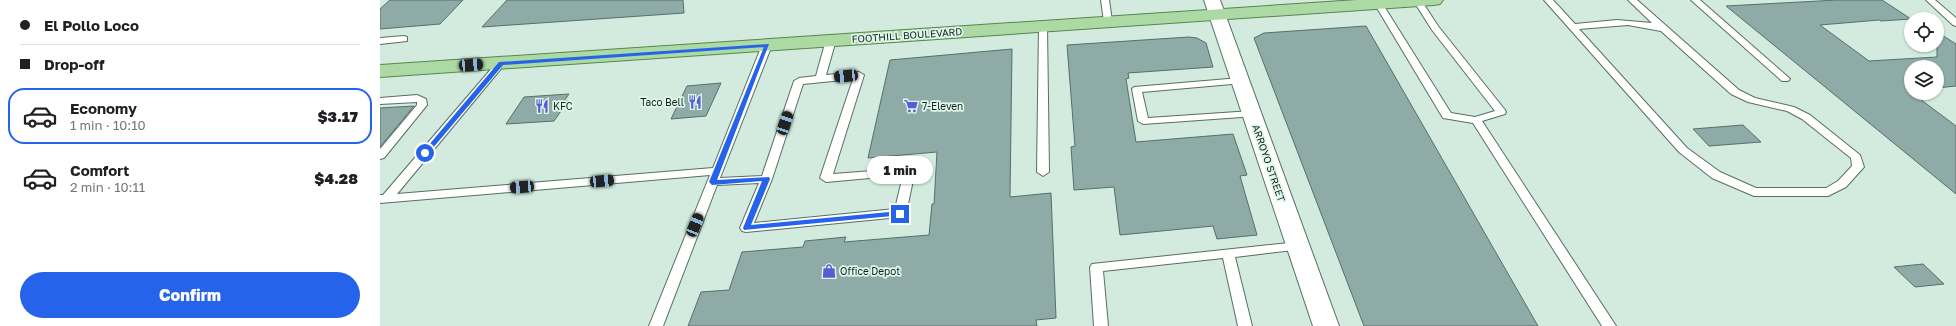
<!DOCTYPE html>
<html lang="en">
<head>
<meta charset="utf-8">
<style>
  :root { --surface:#fff; --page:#f6f6f6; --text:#202124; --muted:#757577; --line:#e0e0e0; --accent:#2563eb }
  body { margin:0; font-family:"Golos Text",sans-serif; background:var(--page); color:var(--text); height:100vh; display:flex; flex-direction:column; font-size:15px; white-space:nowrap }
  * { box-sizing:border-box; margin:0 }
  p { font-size:13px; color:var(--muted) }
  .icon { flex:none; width:22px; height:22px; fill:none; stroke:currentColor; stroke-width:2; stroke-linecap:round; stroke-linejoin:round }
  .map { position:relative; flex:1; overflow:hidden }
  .panel { display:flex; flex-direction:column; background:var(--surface); width:380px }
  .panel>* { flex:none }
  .hud { display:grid; align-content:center; height:88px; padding:0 20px; background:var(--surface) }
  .buttons { position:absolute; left:1524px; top:12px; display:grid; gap:8px }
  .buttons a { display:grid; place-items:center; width:40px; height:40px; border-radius:50%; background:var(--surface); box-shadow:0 1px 3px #0004; font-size:20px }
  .end { position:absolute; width:18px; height:18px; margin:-9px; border:5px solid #2563eb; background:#fff; box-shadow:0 0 0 2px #fff }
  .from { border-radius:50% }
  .bubble { position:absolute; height:28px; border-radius:14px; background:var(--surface); box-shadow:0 1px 3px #0004; font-size:13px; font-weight:800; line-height:28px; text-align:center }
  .car { position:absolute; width:12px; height:24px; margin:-12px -6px; border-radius:5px; box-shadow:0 0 3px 1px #0007; background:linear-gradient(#222 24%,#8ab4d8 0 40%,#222 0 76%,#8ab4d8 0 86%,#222 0) }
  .hud b { display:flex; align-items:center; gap:14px; height:38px; font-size:15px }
  .hud b+b { border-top:1px solid var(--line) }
  .hud i { width:10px; height:10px; background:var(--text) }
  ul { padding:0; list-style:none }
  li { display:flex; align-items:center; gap:12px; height:56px; margin:0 8px 6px; padding:0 12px; border:2px solid transparent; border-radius:16px }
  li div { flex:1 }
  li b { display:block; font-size:15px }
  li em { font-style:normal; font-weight:800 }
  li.current { border-color:var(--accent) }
  li>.icon { width:36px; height:36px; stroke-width:1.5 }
  .primary-button { display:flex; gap:8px; margin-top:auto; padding:8px 20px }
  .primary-button a { flex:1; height:46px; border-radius:24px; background:var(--accent); color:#fff; font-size:16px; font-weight:800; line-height:46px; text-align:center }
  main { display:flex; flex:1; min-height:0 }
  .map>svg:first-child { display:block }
  .building { fill:#8faba7; stroke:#556f6b }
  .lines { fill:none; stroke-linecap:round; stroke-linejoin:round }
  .lane-casing { stroke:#586e63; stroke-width:2 }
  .street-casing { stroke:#586e63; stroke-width:2 }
  .primary-casing { stroke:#54884d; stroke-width:2 }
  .lane { fill:#fff; fill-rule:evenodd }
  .street { fill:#fff; fill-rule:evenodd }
  .primary { fill:#add9a4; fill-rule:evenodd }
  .route { fill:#2563eb }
  .labels { text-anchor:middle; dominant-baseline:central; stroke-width:3.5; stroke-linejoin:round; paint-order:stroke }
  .street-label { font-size:10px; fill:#161f1a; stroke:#dff8eb }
  .poi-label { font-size:10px; fill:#161f1a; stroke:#dff8eb; text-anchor:start }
</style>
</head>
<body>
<main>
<section class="panel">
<div class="hud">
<b><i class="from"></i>El Pollo Loco</b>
<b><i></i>Drop-off</b>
</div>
<ul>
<li class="current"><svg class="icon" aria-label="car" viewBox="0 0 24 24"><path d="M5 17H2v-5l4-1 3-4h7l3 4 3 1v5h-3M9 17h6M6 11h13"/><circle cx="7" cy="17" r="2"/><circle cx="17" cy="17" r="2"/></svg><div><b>Economy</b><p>1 min · 10:10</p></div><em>$3.17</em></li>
<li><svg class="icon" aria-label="car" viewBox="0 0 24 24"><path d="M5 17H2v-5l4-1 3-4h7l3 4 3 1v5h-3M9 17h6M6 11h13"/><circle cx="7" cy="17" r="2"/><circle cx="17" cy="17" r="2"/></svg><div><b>Comfort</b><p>2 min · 10:11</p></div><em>$4.28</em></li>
</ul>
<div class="primary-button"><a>Confirm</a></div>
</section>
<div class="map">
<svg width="1576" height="326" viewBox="0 0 1576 326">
  <rect width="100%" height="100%" fill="#d2ebde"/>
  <g class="building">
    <polygon points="10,0 83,0 60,24 0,29 0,9"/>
    <polygon points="127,0 303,0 304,13 102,27"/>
    <polygon points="1457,0 1502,0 1531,19 1501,21 1499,20 1440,25 1489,61 1557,57 1557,32 1576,44 1576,86 1557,88 1557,67 1531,67 1531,90 1528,90 1576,126 1576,194 1346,6"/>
    <polygon points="986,26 1158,326 984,326 874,38 884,33"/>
    <polygon points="809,37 817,38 826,43 833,67 748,73 749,78 746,79 756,142 853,134 867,175 860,176 877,235 837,239 833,226 740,235 734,187 694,190 691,147 695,146 687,45"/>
    <polygon points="632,49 630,197 671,193 676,318 656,320 657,326 308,326 321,292 349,290 362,252 423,247 425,241 466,237 464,242 549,235 552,204 554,204 557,152 488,158 510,60"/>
    <polygon points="341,83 326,116 291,119 307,86"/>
    <polygon points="189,94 184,101 188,101 174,121 126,124 144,97"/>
    <polygon points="34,106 0,147 0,108"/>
    <polygon points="1363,125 1381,142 1329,146 1313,129"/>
    <polygon points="1543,264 1564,284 1535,287 1514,267"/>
  </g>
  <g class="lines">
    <defs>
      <g id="lane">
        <polygon points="721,0 729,0 732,21 731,23 725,23 724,21"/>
        <polygon points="998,0 1002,3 1071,113 1095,117 1115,111 1052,30 1033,0 1041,0 1058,26 1125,110 1126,112 1125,114 1102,121 1236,326 1222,326 1093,123 1063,118 994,3"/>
        <path d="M1164 0H1173L1195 24 1237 20 1272 23 1248 0H1257L1359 90 1375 98 1414 107 1430 115 1480 155 1484 167 1466 187 1448 196H1374L1332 178 1299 152ZM1248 25 1281 31 1351 94 1368 102 1407 111 1422 119 1471 158 1472 166 1458 181 1446 188H1376L1340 172 1307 148 1199 29Z"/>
        <polygon points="1311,0 1320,0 1408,77 1410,79 1408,81 1402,81"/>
        <polygon points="1546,0 1555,0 1576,18 1576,26 1573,25"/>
        <polygon points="663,23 667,26 669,172 663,176 657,172 659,26"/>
        <polygon points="24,36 27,37 27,41 0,44 0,38"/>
        <path d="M451 37 456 40 446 75 479 72 484 75 453 174 533 168 535 171 526 213 524 216 520 217 366 232 362 231 360 228 379 183 337 185 283 326H269L330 175 0 203V195H3L118 61 121 60 126 63 124 65 17 194 333 168 382 45 387 42 392 45 340 178 382 176 414 81 419 78 436 76 446 40ZM473 79 440 178 446 182 523 175 515 209 374 223 392 179 423 84Z"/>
        <polygon points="860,78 863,79 865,81 863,83 762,92 768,118 872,111 877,114 876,116 763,124 758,121 752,89 754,87"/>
        <polygon points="37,95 46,99 47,105 4,158 0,159 0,149 37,105 37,102 0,104 0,98"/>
        <polygon points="918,242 922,243 924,246 922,249 855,257 872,326 858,326 843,258 723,271 728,326 714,326 710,267 712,264"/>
      </g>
      <polygon id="street" points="824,0 840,0 959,326 933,326"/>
      <polygon id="primary" points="977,0 1063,0 1060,4 1054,5 0,77 0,65"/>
    </defs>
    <use href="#lane" class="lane-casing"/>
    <use href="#street" class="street-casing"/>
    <use href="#primary" class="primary-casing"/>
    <use href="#lane" class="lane"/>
    <use href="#street" class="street"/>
    <use href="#primary" class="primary"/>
  </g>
  <polygon class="route" points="389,44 337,180 389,177 390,179 371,225 520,211 523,212 523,215 364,230 363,228 382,181 332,185 329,182 384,47 123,65 47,155 42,153 119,62"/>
  <defs>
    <symbol id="restaurant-bare" viewBox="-9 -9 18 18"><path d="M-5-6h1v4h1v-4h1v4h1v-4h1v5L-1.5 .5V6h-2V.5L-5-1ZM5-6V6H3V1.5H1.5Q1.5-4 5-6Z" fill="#595dd5" stroke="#dff8eb" stroke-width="2.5" paint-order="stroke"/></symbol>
    <symbol id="supermarket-bare" viewBox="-9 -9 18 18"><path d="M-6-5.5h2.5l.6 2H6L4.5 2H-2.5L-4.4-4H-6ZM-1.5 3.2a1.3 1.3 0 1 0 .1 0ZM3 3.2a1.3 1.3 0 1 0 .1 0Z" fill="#595dd5" stroke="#dff8eb" stroke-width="2.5" paint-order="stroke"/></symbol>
    <symbol id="shop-bare" viewBox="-9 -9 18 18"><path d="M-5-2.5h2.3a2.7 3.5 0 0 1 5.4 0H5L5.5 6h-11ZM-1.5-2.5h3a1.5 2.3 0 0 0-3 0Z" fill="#595dd5" stroke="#dff8eb" stroke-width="2.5" paint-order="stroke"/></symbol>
  </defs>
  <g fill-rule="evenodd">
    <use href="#restaurant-bare" x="305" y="92" width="20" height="20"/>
    <use href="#restaurant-bare" x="152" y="96" width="20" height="20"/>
    <use href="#supermarket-bare" x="521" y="96" width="20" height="20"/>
    <use href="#shop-bare" x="439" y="261" width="20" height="20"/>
  </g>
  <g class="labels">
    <g class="street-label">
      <text transform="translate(527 35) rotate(-4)">FOOTHILL BOULEVARD</text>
      <text transform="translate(889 163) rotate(71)">ARROYO STREET</text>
    </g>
    <g class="poi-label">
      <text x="304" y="102" text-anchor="end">Taco Bell</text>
      <text x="173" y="106">KFC</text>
      <text x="542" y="106">7-Eleven</text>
      <text x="460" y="271">Office Depot</text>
    </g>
  </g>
</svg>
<div class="buttons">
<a><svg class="icon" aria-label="locate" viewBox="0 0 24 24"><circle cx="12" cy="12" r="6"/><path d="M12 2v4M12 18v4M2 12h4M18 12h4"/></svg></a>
<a><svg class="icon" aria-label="layers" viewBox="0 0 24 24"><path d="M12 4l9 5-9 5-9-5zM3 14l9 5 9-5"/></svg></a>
</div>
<i class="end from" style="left:45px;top:153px"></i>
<i class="end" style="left:520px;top:214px"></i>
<div class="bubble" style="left:487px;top:156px;width:66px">1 min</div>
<i class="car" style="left:91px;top:65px;rotate:86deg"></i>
<i class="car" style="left:466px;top:76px;rotate:264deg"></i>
<i class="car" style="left:405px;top:123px;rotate:18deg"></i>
<i class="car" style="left:222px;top:181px;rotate:85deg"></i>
<i class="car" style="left:142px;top:187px;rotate:266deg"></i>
<i class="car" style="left:315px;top:225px;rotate:22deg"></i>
</div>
</main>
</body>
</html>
